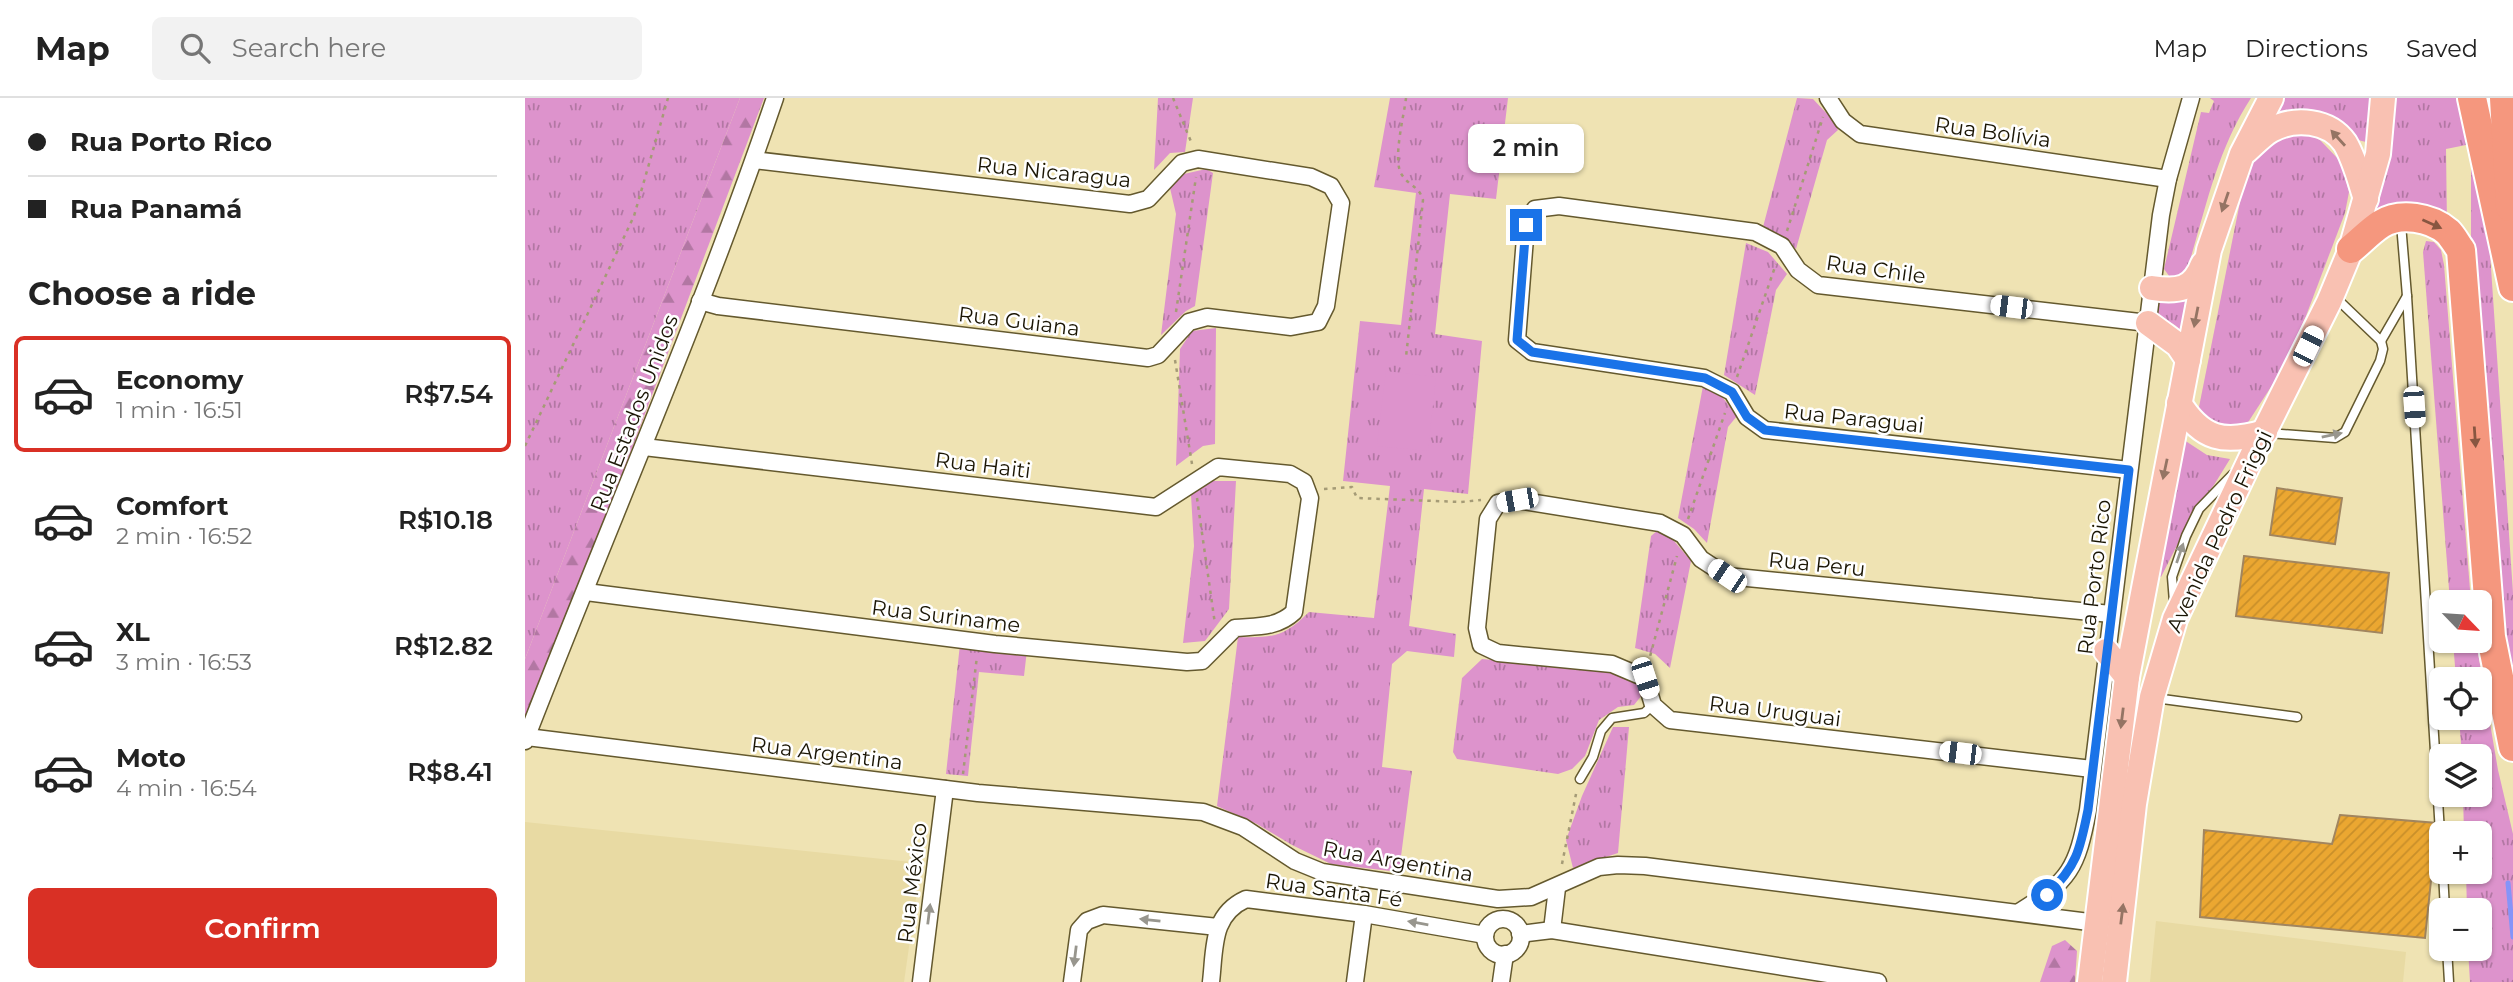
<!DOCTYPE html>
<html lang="en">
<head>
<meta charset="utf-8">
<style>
  :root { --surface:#fff; --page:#f2f2f2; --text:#222; --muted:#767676; --line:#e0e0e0; --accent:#d93025 }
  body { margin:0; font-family:Montserrat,sans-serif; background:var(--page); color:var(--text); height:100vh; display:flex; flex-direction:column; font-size:26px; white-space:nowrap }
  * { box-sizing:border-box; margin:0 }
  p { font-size:23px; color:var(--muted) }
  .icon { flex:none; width:38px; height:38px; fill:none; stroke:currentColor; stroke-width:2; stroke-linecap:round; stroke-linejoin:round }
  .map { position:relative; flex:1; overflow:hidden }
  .sheet { display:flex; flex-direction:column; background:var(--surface); width:525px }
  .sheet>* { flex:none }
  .guide { display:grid; align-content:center; height:154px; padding:0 28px; background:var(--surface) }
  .needle { width:46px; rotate:115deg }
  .tools { position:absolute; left:1904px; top:492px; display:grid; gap:14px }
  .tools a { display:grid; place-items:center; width:63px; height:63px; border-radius:10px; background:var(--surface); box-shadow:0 2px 5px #0004; font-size:35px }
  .end { position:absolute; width:32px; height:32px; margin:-16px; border:9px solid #1a73e8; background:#fff; box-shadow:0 0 0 4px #fff }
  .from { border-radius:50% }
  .bubble { position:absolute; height:49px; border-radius:10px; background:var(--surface); box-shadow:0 2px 5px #0004; font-size:23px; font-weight:600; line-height:49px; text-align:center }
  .car { position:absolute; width:21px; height:42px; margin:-21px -10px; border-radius:9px; box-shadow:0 0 5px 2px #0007; background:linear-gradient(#fff 24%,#345 0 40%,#fff 0 76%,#345 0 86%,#fff 0) }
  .guide b { display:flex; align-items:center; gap:24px; height:66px; font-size:26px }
  .guide b+b { border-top:2px solid var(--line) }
  .guide i { width:18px; height:18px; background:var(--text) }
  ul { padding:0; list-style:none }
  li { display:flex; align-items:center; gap:21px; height:116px; margin:0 14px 10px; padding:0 14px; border:4px solid transparent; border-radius:10px }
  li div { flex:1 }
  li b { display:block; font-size:26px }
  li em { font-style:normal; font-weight:600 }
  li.active { border-color:var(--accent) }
  li>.icon { width:63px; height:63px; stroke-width:1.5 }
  h2 { padding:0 28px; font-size:32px; line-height:84px }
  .button { display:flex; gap:14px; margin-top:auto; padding:14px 28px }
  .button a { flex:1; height:80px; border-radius:10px; background:var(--accent); color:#fff; font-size:28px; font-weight:600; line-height:80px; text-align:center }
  header { display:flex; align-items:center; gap:42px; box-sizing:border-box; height:98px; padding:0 35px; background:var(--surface); border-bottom:2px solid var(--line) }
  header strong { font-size:33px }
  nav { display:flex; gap:38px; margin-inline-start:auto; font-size:24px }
  .search { width:490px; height:63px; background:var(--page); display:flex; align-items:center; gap:18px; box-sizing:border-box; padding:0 24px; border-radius:10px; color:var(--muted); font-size:26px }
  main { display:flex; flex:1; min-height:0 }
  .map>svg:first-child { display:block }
  .built { fill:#e8daa3 }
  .grass { fill:url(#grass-tufts) }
  .forest { fill:url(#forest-firs) }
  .garden { fill:#dd93cc }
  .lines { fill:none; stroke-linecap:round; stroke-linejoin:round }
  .stream { stroke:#8594f8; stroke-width:5 }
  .building { fill:url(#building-hatch); stroke:#a1855f; stroke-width:2 }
  .service-casing { stroke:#64592e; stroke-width:11 }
  .minor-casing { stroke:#64592e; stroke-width:19 }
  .primary-casing { stroke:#fff; stroke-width:28 }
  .motorway-casing { stroke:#fff; stroke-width:32 }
  .path { stroke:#a59b76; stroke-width:2.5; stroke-dasharray:3.5 5; stroke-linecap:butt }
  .service { stroke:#fff; stroke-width:8 }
  .minor { stroke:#fff; stroke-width:16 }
  .primary { stroke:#f9c1b2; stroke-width:24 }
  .motorway { stroke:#f5977e; stroke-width:28 }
  .oneway { fill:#957464 }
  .oneway2 { fill:#885641 }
  .oneway3 { fill:#98968e }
  .route { stroke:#1a73e8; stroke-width:9 }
  .labels { text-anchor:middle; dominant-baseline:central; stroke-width:5; stroke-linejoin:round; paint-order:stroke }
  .street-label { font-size:21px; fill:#1a1504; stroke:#fff }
</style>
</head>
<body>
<header>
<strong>Map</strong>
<div class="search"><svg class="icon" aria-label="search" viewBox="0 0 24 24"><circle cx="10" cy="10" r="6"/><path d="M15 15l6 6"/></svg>Search here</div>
<nav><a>Map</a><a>Directions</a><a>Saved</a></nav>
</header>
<main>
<section class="sheet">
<div class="guide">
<b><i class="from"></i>Rua Porto Rico</b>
<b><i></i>Rua Panamá</b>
</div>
<h2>Choose a ride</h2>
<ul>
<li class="active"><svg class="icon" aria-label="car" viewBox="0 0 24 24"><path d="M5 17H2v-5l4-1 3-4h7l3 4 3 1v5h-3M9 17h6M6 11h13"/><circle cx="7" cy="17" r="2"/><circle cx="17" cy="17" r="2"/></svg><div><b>Economy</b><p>1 min · 16:51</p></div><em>R$7.54</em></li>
<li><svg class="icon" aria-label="car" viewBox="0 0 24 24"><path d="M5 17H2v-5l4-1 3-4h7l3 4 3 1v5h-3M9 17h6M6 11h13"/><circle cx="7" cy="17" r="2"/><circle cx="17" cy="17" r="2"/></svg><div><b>Comfort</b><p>2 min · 16:52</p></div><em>R$10.18</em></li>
<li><svg class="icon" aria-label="car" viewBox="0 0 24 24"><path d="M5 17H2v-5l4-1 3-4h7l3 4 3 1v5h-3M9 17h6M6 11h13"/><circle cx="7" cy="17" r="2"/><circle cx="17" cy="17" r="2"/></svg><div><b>XL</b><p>3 min · 16:53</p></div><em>R$12.82</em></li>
<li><svg class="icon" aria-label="car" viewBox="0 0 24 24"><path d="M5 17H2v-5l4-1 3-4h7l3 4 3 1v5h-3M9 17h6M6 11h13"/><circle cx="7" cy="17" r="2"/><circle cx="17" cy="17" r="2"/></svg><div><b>Moto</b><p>4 min · 16:54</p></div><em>R$8.41</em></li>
</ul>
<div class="button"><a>Confirm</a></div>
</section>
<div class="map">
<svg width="1988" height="884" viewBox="0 0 1988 884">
  <defs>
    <pattern id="grass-tufts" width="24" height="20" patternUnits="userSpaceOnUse" patternTransform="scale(1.75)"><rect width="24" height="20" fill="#dd93cc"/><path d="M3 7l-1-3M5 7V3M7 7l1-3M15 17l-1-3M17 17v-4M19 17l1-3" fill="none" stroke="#b277a3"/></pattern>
    <pattern id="forest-firs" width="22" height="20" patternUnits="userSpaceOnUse" patternTransform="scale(1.75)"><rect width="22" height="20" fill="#dd93cc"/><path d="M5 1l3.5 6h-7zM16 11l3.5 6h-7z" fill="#b277a3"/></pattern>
    <pattern id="building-hatch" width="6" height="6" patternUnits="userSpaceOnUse" patternTransform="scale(1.75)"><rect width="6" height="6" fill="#eba731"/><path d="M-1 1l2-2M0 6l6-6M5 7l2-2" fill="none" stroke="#c98f2a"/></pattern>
  </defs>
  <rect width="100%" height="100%" fill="#efe3b3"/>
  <g class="built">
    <polygon points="0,724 396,765 379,884 0,884"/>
    <polygon points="1631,823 1881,854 1878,884 1625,884"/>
  </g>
  <g class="grass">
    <polygon points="0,0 215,0 0,561"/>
    <polygon points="633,0 668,0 660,54 645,55 629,72"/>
    <path d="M865 0H983L971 101 925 96 910 236 957 243 943 396 899 391 884 528 931 536 929 559 882 553 867 566 857 669 887 673 874 774 806 766 767 747 732 726 692 708 713 539C748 540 759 539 784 514L849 520 865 388 818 383 835 223 876 227 891 95 849 89Z"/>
    <polygon points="1272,0 1288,1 1305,19 1313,32 1302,42 1271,151 1250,134 1238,129"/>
    <path d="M1685 0H1726C1692 52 1681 110 1663 169L1655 180 1647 182 1639 171 1676 14 1684 15 1689 3Z"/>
    <polygon points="1749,0 1845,0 1841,44 1738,19"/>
    <polygon points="1867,0 1937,0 1965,155 1988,495 1988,604 1974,548 1946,159 1946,46 1921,51 1922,127 1864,110 1850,112 1860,75"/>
    <path d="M1781 36 1795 42 1816 64 1824 94 1820 115 1781 218 1755 275 1720 329 1693 332 1673 314 1719 84C1734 48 1740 38 1781 36Z"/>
    <polygon points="681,71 688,75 670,208 661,213 636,237 651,116 645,90 659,76"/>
    <polygon points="1901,143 1909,144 1916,152 1919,167 1946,504 1925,504 1898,154"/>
    <polygon points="1221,145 1243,154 1262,176 1251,192 1230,297 1199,277"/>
    <path d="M1661 197 1656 234C1649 224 1643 222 1631 225L1633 204 1641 205Z"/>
    <polygon points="691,230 690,346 678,348 651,368 655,251 667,233"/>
    <polygon points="1178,288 1195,296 1212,318 1203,329 1182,445 1169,431 1153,420"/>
    <polygon points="1659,342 1682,357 1705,361 1689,387 1672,408 1636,479 1631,478"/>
    <polygon points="688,383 711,383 704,511 680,543 658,545 669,448 666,397"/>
    <polygon points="1132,433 1144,437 1166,463 1145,570 1130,556 1110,550 1126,438"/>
    <polygon points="1928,543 1951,543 1973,672 1988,736 1988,884 1945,884 1943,851 1955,850 1955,812 1942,812 1941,774 1955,774 1955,735 1939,735 1938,697 1955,696 1955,658 1937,658 1934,620 1955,620 1955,581 1931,581"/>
    <polygon points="435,546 502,552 499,578 454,574 443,678 421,676"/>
    <polygon points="957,561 1093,573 1112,582 1117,597 1109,607 1093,609 1074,622 1060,658 1047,671 1033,676 932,661 928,654 937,580"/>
    <polygon points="1088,629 1104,629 1093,755 1048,770 1041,742 1057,698"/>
  </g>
  <g class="forest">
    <polygon points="215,0 239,0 83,414 0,621 0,561"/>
    <polygon points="1540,842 1552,853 1550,884 1515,884 1527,848"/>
  </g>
  <polygon class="garden" points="861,273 911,279 903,353 852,348"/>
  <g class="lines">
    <polyline class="stream" points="1983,785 1988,839"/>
  </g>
  <g class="building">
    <polygon points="1752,390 1817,400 1810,446 1745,437"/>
    <polygon points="1719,458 1864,475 1857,535 1711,518"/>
    <polygon points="1815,717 1912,725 1900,840 1675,819 1679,732 1807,746"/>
  </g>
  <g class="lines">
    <defs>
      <g id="service">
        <polyline points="1876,126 1882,198 1916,751"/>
        <polyline points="1856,243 1882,198"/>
        <polyline points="1743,335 1810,340 1820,334 1855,263 1858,251 1856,243 1810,199"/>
        <polyline points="1649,504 1647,479 1661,438 1674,411 1708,376"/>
        <polyline points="1630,600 1772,619"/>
        <polyline points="1055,681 1068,659 1076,633 1087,620 1119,615 1128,607"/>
        <polyline points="1918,774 1920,812"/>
        <polyline points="1922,850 1924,884"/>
      </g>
      <g id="minor">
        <polyline points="1303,0 1318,23 1335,36 1643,81"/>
        <polyline points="175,203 193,208 623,260 633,257 664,224 682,219 766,229 793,224 801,208 816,105 806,88 786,79 673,61 657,65 623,101 605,106 229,62"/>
        <polyline points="1604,372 1240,332 1222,319 1207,294 1179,280 1007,254 992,242 1001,127 1010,111 1034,108 1230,134 1257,148 1273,172 1293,187 1623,225"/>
        <path d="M61 494 470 546 662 564 677 563 710 530C732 528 752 530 769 514L785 400 779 384 765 376 693 369 631 409 119 349"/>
        <polyline points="2,639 453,695 678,714 718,729 770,763 797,774 973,801 1006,799 1074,769 1093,767 1120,768 1572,825"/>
        <path d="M0 643C83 428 176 218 250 0"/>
        <polyline points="1567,671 1145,622 1128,607 1120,580 1087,566 973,555 956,547 952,530 963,421 973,405 992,402 1135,425 1158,437 1176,461 1202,478 1586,516"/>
        <path d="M1494 814C1545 783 1552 770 1563 712L1636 117 1643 81 1666 0"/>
        <circle cx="978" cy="839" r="18"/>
        <polyline points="1027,832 1032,790"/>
        <polyline points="995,836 1027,832 1353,884"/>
        <polyline points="396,884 420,691"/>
        <polyline points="547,884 554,832 562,823 578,817 693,829"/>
        <path d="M686 884C690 850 686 817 721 801L839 816 960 837"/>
        <polyline points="830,884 839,816"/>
        <polyline points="976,884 980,856"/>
      </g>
      <g id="primary">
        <path d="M1721 53C1729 46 1737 37 1746 32 1770 19 1804 22 1820 45 1830 62 1835 83 1841 101"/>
        <path d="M1627 190C1653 194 1668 192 1678 166"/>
        <polyline points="1623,225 1653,247 1663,262"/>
        <path d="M1654 305C1677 342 1699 346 1740 334"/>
        <polyline points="1581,553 1602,579"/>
        <polyline points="1565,884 1602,579 1684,152 1717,56 1746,0"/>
        <polyline points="1589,884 1609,706 1627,599 1650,521 1728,356 1804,204 1826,151 1853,56 1858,0"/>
      </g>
      <g id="motorway">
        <polyline points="1947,0 1988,189"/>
        <polyline points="1979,0 1985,109"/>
        <path d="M1826 151C1836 143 1845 133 1856 126 1875 114 1906 119 1923 134 1928 139 1932 147 1936 152L1966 539 1988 649"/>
      </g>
    </defs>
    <use href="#service" class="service-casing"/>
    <use href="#minor" class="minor-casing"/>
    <use href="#primary" class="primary-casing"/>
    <use href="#motorway" class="motorway-casing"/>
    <g class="path">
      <polyline points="648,0 667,46"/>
      <path d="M881 0C879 18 867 63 877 77 884 88 894 88 898 102L881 259"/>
      <polyline points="1262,133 1298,19"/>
      <polyline points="651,214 671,79"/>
      <polyline points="650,262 667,366"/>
      <polyline points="1212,279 1251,166"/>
      <polyline points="0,348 109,118 143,0"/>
      <polyline points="799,391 827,389 832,400 936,404 956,402"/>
      <polyline points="672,400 690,526"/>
      <polyline points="1163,421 1200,315"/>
      <polyline points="1123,566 1152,458"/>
      <polyline points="438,676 452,558"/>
      <polyline points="1037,766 1052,691"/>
    </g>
    <use href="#service" class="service"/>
    <use href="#minor" class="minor"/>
    <use href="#primary" class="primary"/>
    <use href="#motorway" class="motorway"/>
  </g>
  <defs><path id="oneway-solid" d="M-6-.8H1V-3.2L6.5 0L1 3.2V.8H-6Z" transform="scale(1.75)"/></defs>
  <g class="oneway">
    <use href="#oneway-solid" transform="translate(1813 40) rotate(-132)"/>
    <use href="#oneway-solid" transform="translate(1700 104) rotate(109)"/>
    <use href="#oneway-solid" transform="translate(1671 219) rotate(101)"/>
    <use href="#oneway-solid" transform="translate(1640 371) rotate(102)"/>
    <use href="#oneway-solid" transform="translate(1597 620) rotate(97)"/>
    <use href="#oneway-solid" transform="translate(1597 816) rotate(-83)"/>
  </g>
  <g class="oneway2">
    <use href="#oneway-solid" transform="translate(1907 126) rotate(24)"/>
    <use href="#oneway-solid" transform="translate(1950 339) rotate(86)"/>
  </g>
  <g class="oneway3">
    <use href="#oneway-solid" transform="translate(1807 337) rotate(-12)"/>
    <use href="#oneway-solid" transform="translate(1655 455) rotate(-71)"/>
    <use href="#oneway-solid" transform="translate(404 816) rotate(-83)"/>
    <use href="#oneway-solid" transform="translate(625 822) rotate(-174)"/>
    <use href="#oneway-solid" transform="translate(893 825) rotate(-170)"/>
    <use href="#oneway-solid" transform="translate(550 858) rotate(97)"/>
  </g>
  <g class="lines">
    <path class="route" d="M1001 127 992 242 1007 254 1180 280 1207 294 1222 319 1240 332 1604 372 1563 712C1555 752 1552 768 1522 797"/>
  </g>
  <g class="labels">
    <g class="street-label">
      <text transform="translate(1468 34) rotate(8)">Rua Bolívia</text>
      <text transform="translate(529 74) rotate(6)">Rua Nicaragua</text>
      <text transform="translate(1351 171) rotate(8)">Rua Chile</text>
      <text transform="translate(494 223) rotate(7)">Rua Guiana</text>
      <text transform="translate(109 315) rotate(-69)">Rua Estados Unidos</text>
      <text transform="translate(1329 320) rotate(6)">Rua Paraguai</text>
      <text transform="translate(458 367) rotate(7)">Rua Haiti</text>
      <text transform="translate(1694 433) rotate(-65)">Avenida Pedro Friggi</text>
      <text transform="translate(1292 466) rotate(6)">Rua Peru</text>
      <text transform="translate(1569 479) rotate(-83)">Rua Porto Rico</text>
      <text transform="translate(421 518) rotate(7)">Rua Suriname</text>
      <text transform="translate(1250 613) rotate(7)">Rua Uruguai</text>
      <text transform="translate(302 655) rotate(7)">Rua Argentina</text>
      <text transform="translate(873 763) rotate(10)">Rua Argentina</text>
      <text transform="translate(387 785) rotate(-83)">Rua México</text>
      <text transform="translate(809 792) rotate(8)">Rua Santa Fé</text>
    </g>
  </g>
</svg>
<div class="tools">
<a><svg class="needle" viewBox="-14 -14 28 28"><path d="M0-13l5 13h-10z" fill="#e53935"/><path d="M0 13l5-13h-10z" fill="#767676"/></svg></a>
<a><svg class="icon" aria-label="locate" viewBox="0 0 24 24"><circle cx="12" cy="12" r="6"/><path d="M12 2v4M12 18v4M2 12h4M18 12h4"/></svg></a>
<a><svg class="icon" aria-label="layers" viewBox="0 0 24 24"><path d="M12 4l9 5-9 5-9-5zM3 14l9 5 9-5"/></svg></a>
<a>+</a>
<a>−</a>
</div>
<i class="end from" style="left:1522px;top:797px"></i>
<i class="end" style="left:1001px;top:127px"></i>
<div class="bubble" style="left:943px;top:26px;width:116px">2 min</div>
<i class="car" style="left:1486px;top:209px;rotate:277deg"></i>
<i class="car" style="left:1783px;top:248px;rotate:26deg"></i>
<i class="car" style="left:1889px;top:309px;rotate:176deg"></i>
<i class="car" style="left:992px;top:402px;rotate:260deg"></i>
<i class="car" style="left:1202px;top:478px;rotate:304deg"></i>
<i class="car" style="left:1120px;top:580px;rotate:162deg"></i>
<i class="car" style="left:1435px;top:655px;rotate:277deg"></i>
</div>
</main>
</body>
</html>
